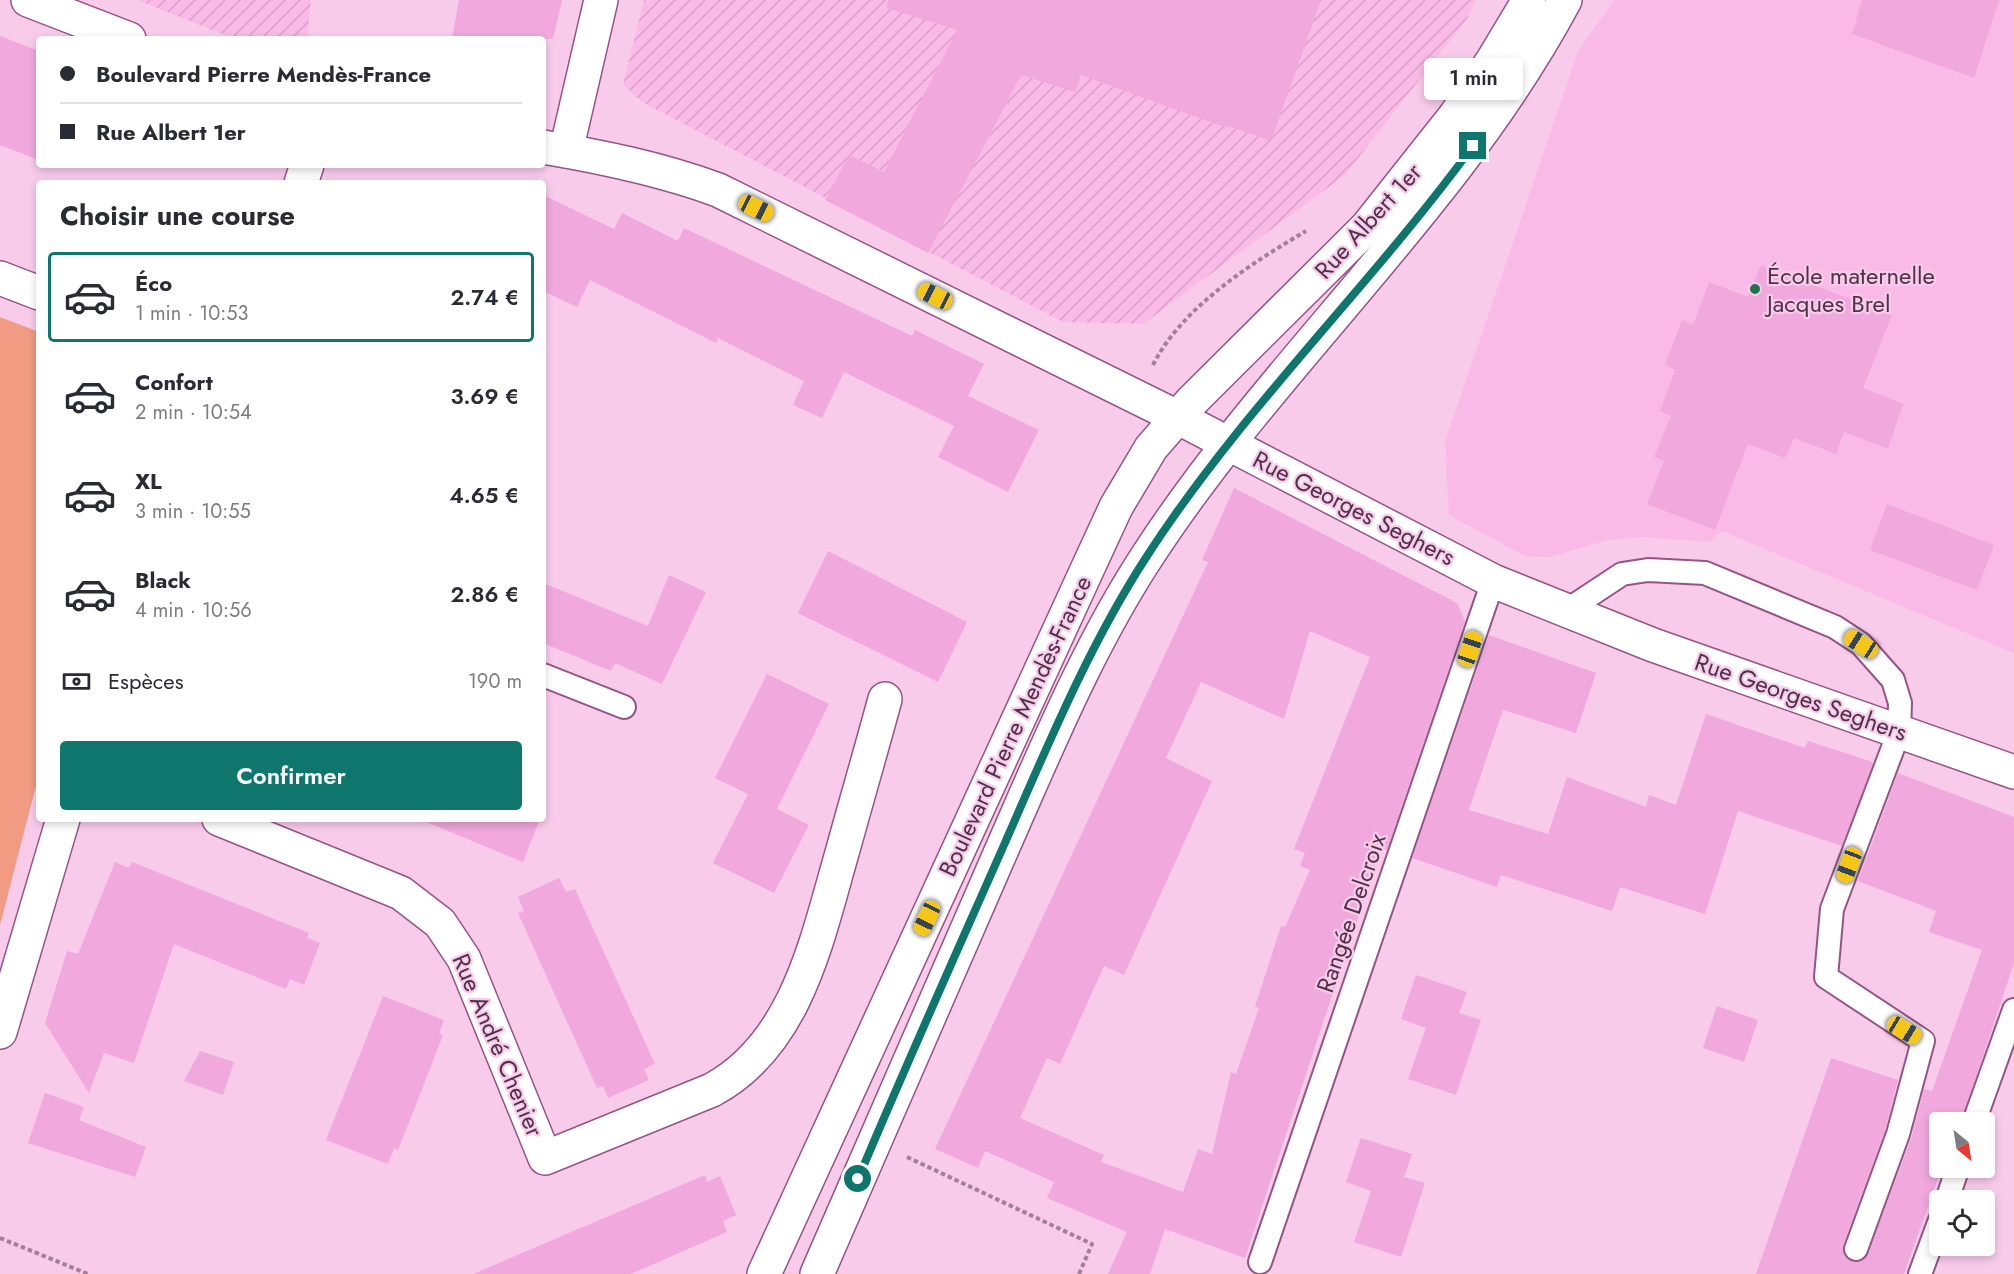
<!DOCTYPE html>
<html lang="fr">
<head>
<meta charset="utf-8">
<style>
  :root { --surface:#fff; --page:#f2f2f3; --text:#2b2b33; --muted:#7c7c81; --line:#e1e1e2; --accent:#0f766e }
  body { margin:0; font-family:Jost,sans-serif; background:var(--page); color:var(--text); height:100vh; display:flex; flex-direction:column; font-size:22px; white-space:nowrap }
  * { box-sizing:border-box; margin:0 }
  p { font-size:20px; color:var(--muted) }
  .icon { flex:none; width:33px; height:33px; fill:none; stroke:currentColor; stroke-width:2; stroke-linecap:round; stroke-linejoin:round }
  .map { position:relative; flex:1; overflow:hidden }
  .side { position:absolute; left:36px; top:180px; width:510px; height:642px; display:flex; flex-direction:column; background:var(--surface); border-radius:6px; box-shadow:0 3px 9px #0003 }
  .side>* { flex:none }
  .top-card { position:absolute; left:36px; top:36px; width:510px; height:132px; border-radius:6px; box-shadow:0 3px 9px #0003; display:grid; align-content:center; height:132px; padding:0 24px; background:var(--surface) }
  .needle { width:39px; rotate:150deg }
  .controls { position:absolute; left:1929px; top:1112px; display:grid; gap:12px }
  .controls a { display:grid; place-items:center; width:66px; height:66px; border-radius:6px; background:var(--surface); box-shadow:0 3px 9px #0003; font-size:30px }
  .end { position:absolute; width:27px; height:27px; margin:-14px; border:8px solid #0f766e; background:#fff; box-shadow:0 0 0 3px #fff }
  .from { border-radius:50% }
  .bubble { position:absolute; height:42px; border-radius:6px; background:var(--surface); box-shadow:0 3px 9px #0003; font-size:20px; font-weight:600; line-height:42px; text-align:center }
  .car { position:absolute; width:18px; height:36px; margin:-18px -9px; border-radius:8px; box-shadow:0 0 4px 2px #0007; background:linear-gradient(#f5c518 24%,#345 0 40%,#f5c518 0 76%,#345 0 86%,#f5c518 0) }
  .top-card b { display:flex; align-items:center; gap:21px; height:57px; font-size:22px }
  .top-card b+b { border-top:2px solid var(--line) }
  .top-card i { width:15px; height:15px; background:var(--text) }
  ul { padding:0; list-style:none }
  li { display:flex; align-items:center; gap:18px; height:90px; margin:0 12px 9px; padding:0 12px; border:3px solid transparent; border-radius:6px }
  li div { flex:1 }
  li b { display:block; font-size:22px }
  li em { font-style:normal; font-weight:600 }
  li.on { border-color:var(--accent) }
  li>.icon { width:54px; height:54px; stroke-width:1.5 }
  h2 { padding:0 24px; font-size:27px; line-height:72px }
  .pay { display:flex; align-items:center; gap:15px; height:66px; padding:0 24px; font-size:22px }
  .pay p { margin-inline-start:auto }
  .action { display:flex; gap:12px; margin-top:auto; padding:12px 24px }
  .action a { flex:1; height:69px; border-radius:6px; background:var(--accent); color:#fff; font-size:24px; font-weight:600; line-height:69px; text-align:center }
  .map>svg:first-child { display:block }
  .built { fill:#fabae8 }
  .industrial { fill:url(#industrial-furrows) }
  .green { fill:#f09b82 }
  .building { fill:#f0a8dd; fill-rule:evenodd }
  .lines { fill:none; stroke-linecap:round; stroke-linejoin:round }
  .lane-casing { stroke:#965486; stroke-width:26 }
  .street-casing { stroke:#965486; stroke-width:36 }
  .secondary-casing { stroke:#965486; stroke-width:36 }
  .path { stroke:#a47f9a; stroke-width:4; stroke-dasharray:4.5 3; stroke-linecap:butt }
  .lane { stroke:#fff; stroke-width:22 }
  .street { stroke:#fff; stroke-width:33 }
  .secondary { stroke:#fff; stroke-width:33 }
  .route { stroke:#0f766e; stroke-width:8 }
  .poi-dot { fill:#1d764b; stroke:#f8cbeb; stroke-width:2 }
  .labels { text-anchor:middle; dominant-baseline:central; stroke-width:4.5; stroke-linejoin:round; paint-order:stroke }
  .street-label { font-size:24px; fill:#4f3248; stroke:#f8cbeb }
  .poi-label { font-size:24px; fill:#4f3248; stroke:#f8cbeb; text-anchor:start }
</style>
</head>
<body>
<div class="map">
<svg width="2014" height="1274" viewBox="0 0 2014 1274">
  <defs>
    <pattern id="industrial-furrows" width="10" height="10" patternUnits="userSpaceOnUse" patternTransform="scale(1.5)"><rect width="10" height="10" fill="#fabae8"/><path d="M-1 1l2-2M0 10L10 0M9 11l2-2" fill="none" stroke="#d8a0c8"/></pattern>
  </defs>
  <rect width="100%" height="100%" fill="#f8cbeb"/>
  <polygon class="built" points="1615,0 2014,0 2014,653 1722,531 1710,542 1643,537 1608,540 1550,557 1536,557 1525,556 1449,515 1445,442 1579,49"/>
  <g class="industrial">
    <polygon points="138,0 311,0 307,39 234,39"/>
    <polygon points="644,0 1476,0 1467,19 1345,175 1143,324 1063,322 642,102 623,85"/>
  </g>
  <polygon class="green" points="0,317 39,332 39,774 0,925"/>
  <g class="building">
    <polygon points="459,0 562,0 553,39 452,39"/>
    <polygon points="888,0 1321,0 1271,141 1228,126 1227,128 1081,75 1075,92 1021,75 928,253 825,200 849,155 884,172 957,30 887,8"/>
    <polygon points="1862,0 1999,0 1974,78 1852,34"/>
    <polygon points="0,36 39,51 39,160 0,145"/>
    <polygon points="543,195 614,229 622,213 678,241 684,228 912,336 915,330 984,364 968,396 1039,430 1008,492 938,457 954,426 844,372 822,418 793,405 804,381 718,338 716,343 590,280 577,307 543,291"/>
    <polygon points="1761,265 1892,315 1863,388 1903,404 1888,449 1844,432 1836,454 1794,438 1785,458 1748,444 1715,530 1647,504 1664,461 1654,457 1671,416 1660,411 1675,370 1665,365 1682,320 1693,325 1709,282 1748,297"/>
    <path d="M1234 488 1457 603 1465 621 1387 850 1381 848 1245 1258 1165 1229 1150 1274H1108L1127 1232 1047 1198 1054 1182 985 1151 978 1168 935 1149 1208 562 1202 560ZM1310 631 1370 657 1294 849 1305 853 1300 866 1310 870 1285 927 1281 926 1255 1007 1259 1008 1236 1074 1231 1072 1212 1154 1198 1149 1183 1192 1101 1162 1104 1155 1020 1118 1047 1058 1060 1064 1104 966 1124 975 1212 781 1166 758 1201 682 1284 719Z"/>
    <polygon points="1887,504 1994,545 1977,590 1870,550"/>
    <polygon points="828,551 967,622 938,682 798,613"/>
    <polygon points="669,575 706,592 662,684 615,663 611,671 543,643 543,583 648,626"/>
    <polygon points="1489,635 1596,673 1576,733 1503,710 1469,810 1548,834 1567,777 1646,807 1649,795 1676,805 1706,714 1805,748 1808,741 1870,761 1873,764 1842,846 1738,811 1705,914 1620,887 1612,911 1501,875 1497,887 1412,858"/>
    <polygon points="767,674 829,704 777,809 809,825 774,893 713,863 748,794 715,778"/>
    <polygon points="1898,773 2014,817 2014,963 1961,1122 1940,1122 1940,1167 1942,1167 1904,1274 1756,1274 1831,1058 1898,1080 1885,1130 1843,1245 1845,1257 1852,1262 1864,1260 1868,1254 1911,1139 1924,1089 1932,1091 1982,950 1929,932 1936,911 1858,881"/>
    <polygon points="419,819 540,819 523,862"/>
    <polygon points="115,862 129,868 132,862 309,933 307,938 320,943 304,985 290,979 286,989 174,944 134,1063 104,1053 89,1093 45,1023 67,951 78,954"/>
    <polygon points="559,878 566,892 575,889 655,1064 644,1069 649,1080 608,1098 603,1086 597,1088 518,913 524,911 518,897"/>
    <polygon points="1416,975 1467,992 1459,1013 1481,1020 1456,1095 1408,1079 1426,1028 1401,1019"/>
    <polygon points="383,996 444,1020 439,1034 443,1035 426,1079 398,1150 394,1148 388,1164 326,1140"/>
    <polygon points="1717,1006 1758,1020 1744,1062 1703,1048"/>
    <polygon points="200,1051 234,1062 223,1095 184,1081"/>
    <polygon points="45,1093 84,1107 79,1120 146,1147 135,1177 28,1143"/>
    <polygon points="1361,1138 1412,1154 1404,1177 1425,1183 1401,1257 1354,1242 1371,1191 1346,1182"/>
    <polygon points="705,1175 707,1182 720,1176 736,1215 723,1221 727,1232 631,1274 473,1274"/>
  </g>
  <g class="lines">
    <defs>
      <g id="lane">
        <polyline points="1566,611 1622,574 1648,570 1705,573 1835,627 1861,644 1893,680 1900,703 1899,732 1832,909 1826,977 1923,1041 1898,1134 1856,1249"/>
        <polyline points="543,675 624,707"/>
        <polyline points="1974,1122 2014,1010"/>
        <polyline points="1947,1200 1958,1167"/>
        <polyline points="1260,1262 1493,581"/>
        <polyline points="1920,1274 1940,1220"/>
      </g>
      <g id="street">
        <polyline points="28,0 129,39"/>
        <path d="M543 147C603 157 661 169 718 190L1177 417 1493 581 1653 645 2014 772"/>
        <polyline points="566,151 601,0"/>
        <polyline points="301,183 307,165"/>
        <polyline points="0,278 39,293"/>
        <path d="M219 819 401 893 440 923 464 959 545 1158 712 1090C797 1044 817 939 842 853 856 802 871 751 885 699"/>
        <polyline points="0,1032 63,819"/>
      </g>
      <g id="secondary">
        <polyline points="764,1274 1086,572 1116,507 1151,448 1191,402 1367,227 1455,116 1493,60 1529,0"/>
        <path d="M817 1274C877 1134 938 995 999 856 1044 754 1087 648 1148 555 1275 360 1455 206 1565 0"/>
      </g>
    </defs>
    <use href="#lane" class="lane-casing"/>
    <use href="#street" class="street-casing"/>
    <use href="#secondary" class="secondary-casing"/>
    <g class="path">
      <path d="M1153 365C1182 307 1252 263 1306 231"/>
      <polyline points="907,1157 1092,1244 1079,1274"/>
      <polyline points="0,1238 88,1274"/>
    </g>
    <use href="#lane" class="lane"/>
    <use href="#street" class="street"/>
    <use href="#secondary" class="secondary"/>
  </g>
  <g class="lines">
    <path class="route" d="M858 1179C905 1067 955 956 1004 845 1047 747 1089 645 1147 556 1242 409 1370 287 1473 146"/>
  </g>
  <circle class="poi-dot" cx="1755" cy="289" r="6"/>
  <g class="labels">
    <g class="street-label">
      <text transform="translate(1368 221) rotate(-48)">Rue Albert 1er</text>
      <text transform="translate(1354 508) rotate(27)">Rue Georges Seghers</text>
      <text transform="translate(1801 697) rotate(19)">Rue Georges Seghers</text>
      <text transform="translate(1015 726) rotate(-65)">Boulevard Pierre Mendès-France</text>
      <text transform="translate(1351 913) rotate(-71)">Rangée Delcroix</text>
      <text transform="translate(498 1045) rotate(67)">Rue André Chenier</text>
    </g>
    <g class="poi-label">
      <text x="1767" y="275">École maternelle<tspan x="1767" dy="28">Jacques Brel</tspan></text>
    </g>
  </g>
</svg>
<div class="controls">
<a><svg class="needle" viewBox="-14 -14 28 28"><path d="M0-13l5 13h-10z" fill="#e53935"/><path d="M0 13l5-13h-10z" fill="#7c7c81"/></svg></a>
<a><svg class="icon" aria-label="locate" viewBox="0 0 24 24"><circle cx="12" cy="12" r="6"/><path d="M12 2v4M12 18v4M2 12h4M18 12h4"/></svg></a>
</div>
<i class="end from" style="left:858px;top:1179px"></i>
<i class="end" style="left:1473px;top:146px"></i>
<div class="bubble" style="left:1424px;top:58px;width:99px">1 min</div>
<i class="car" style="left:756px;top:208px;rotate:116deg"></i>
<i class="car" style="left:935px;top:296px;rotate:296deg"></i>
<i class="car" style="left:1861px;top:644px;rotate:302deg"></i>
<i class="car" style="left:1470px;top:649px;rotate:19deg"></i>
<i class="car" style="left:1849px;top:865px;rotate:201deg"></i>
<i class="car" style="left:927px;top:918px;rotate:205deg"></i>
<i class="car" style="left:1904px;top:1030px;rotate:121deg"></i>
<div class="top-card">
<b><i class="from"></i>Boulevard Pierre Mendès-France</b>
<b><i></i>Rue Albert 1er</b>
</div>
<section class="side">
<h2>Choisir une course</h2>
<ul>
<li class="on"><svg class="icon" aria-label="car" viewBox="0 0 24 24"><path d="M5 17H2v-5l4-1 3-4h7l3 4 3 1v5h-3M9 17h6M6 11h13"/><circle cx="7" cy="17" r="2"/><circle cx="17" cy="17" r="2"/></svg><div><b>Éco</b><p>1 min · 10:53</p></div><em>2.74 €</em></li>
<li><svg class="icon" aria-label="car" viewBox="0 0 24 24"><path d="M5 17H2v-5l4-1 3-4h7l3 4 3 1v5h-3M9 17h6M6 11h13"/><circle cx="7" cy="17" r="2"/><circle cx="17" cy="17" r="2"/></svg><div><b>Confort</b><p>2 min · 10:54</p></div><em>3.69 €</em></li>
<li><svg class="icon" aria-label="car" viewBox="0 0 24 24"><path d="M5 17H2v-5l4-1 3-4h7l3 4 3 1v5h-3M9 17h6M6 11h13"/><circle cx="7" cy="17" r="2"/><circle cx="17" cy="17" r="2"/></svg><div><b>XL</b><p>3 min · 10:55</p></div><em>4.65 €</em></li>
<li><svg class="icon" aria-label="car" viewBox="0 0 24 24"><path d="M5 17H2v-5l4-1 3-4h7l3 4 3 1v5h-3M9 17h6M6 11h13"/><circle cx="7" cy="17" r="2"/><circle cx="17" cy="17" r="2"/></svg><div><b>Black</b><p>4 min · 10:56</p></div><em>2.86 €</em></li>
</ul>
<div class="pay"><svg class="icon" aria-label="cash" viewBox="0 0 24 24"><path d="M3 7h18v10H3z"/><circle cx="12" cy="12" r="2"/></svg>Espèces<p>190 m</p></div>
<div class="action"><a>Confirmer</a></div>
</section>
</div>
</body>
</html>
